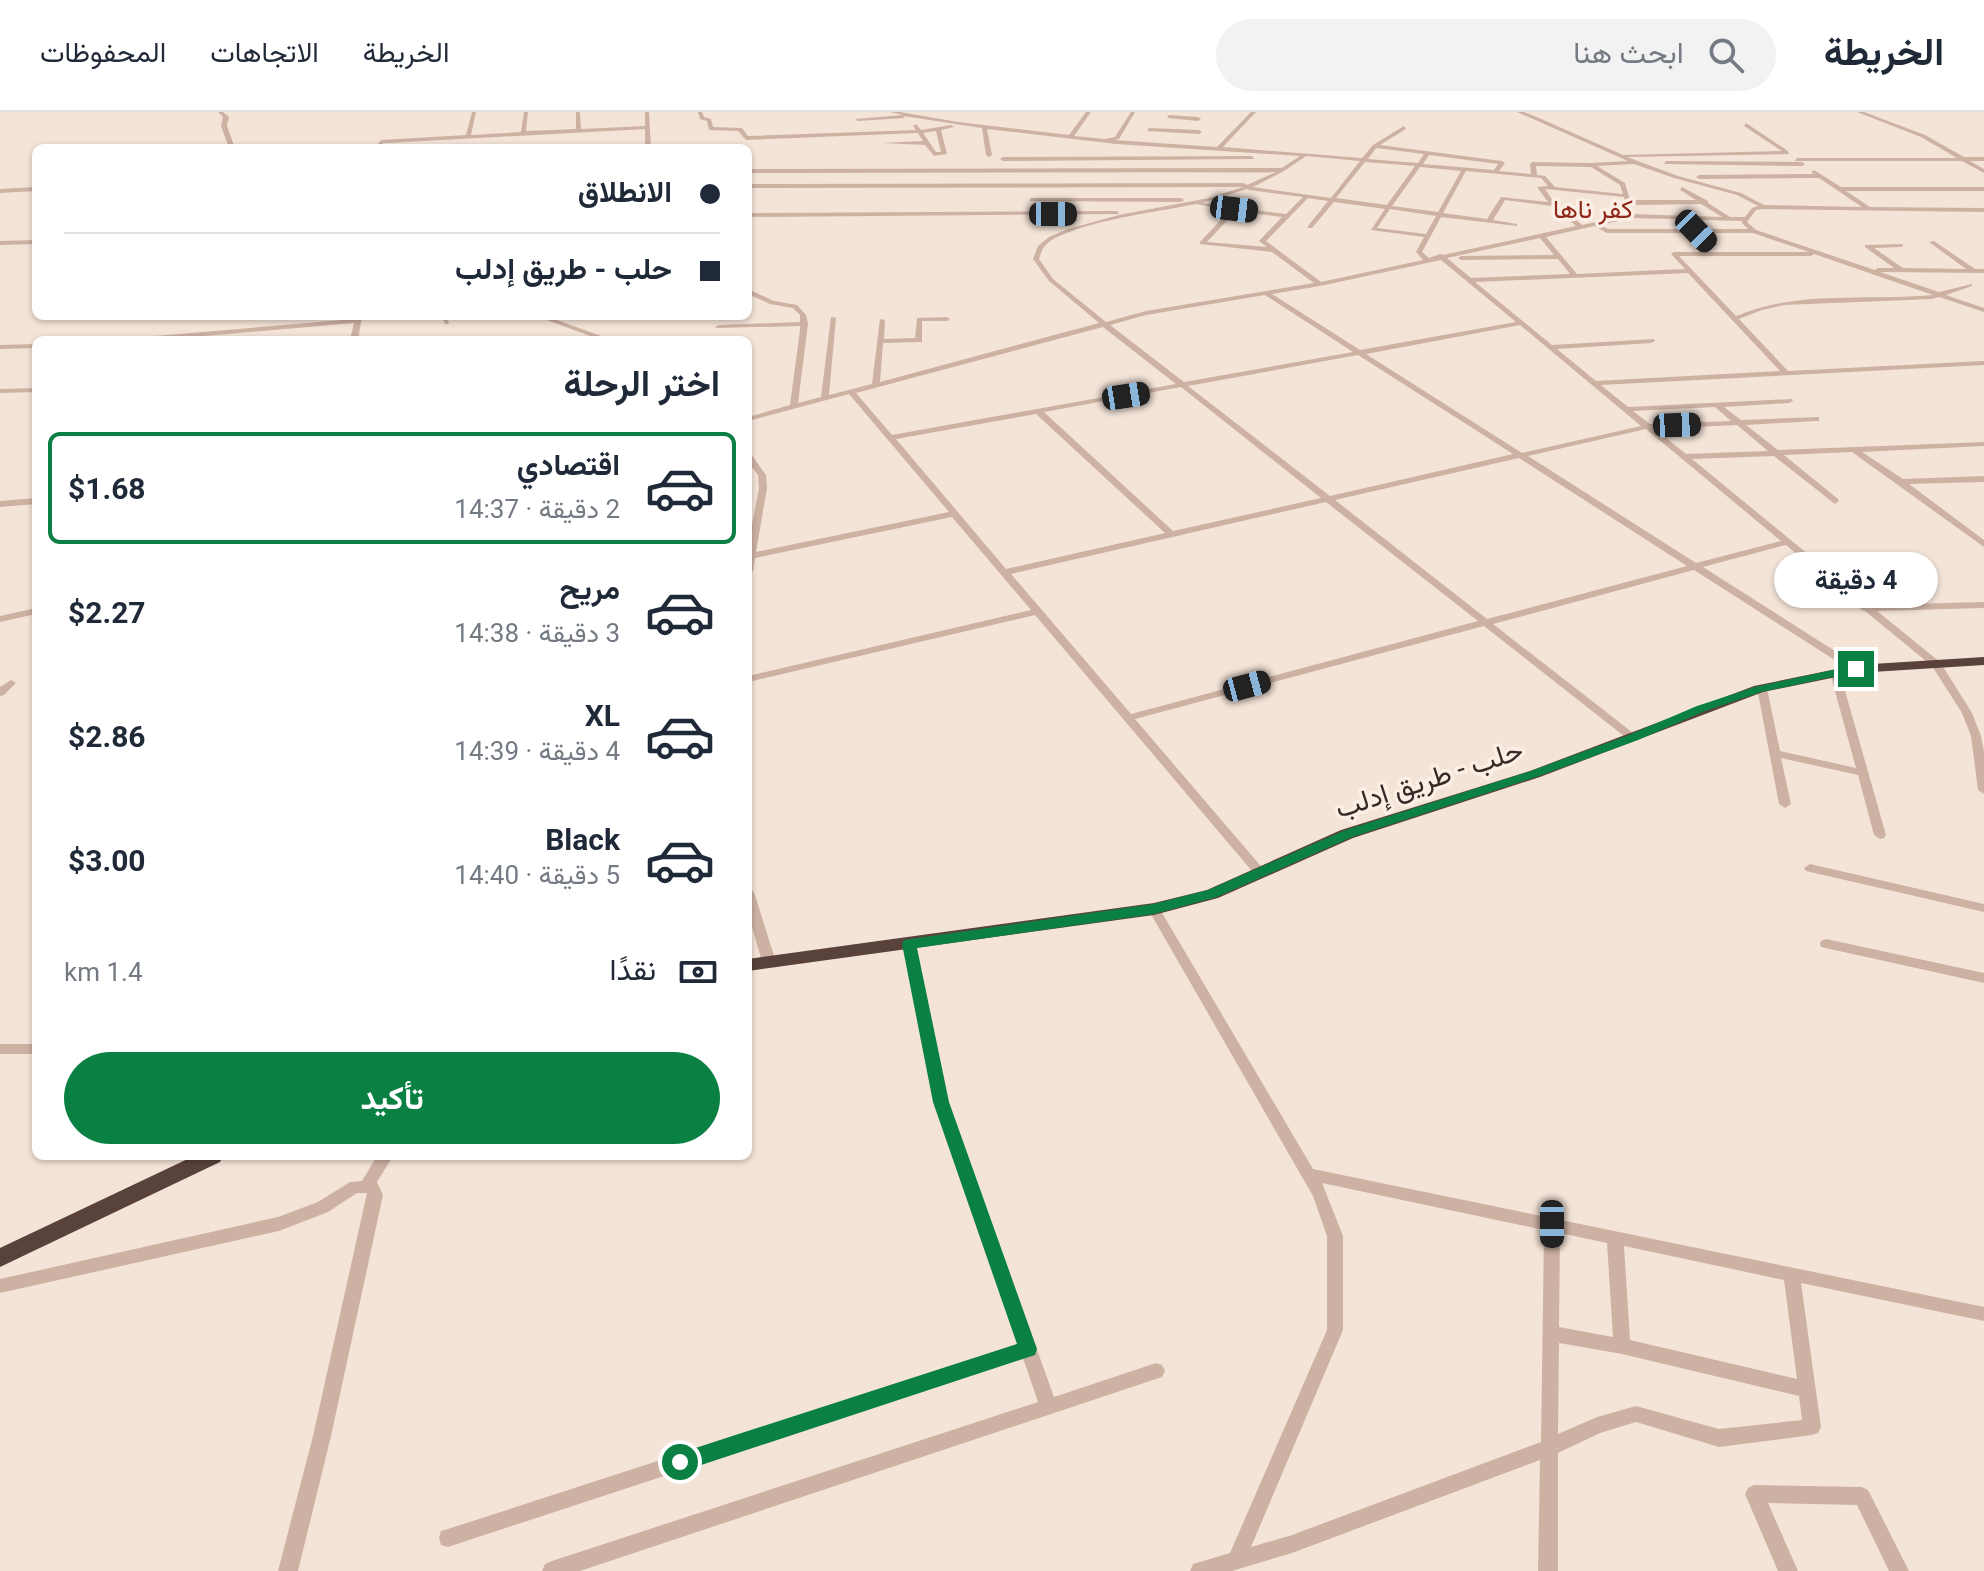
<!DOCTYPE html>
<html lang="ar">
<head>
<meta charset="utf-8">
<style>
  :root { --surface:#fff; --page:#f2f2f3; --text:#1f2937; --muted:#747a83; --line:#e0e1e3; --accent:#0b8043 }
  body { margin:0; font-family:Roboto,Vazirmatn,sans-serif; background:var(--page); color:var(--text); direction:rtl; height:100vh; display:flex; flex-direction:column; font-size:30px; white-space:nowrap }
  * { box-sizing:border-box; margin:0 }
  p { font-size:26px; color:var(--muted) }
  .icon { flex:none; width:44px; height:44px; fill:none; stroke:currentColor; stroke-width:2; stroke-linecap:round; stroke-linejoin:round }
  .map { position:relative; flex:1; overflow:hidden; direction:ltr }
  .side { position:absolute; left:32px; top:224px; width:720px; height:824px; display:flex; flex-direction:column; background:var(--surface); border-radius:12px; box-shadow:0 2px 6px #0004; direction:rtl }
  .side>* { flex:none }
  .guide { position:absolute; left:32px; top:32px; width:720px; height:176px; border-radius:12px; box-shadow:0 2px 6px #0004; direction:rtl; display:grid; align-content:center; height:176px; padding:0 32px; background:var(--surface) }
  .end { position:absolute; width:36px; height:36px; margin:-18px; border:10px solid #0b8043; background:#fff; box-shadow:0 0 0 4px #fff }
  .from { border-radius:50% }
  .bubble { position:absolute; height:56px; border-radius:28px; background:var(--surface); box-shadow:0 2px 6px #0004; font-size:26px; font-weight:700; line-height:56px; text-align:center; direction:rtl }
  .car { position:absolute; width:24px; height:48px; margin:-24px -12px; border-radius:10px; box-shadow:0 0 6px 2px #0007; background:linear-gradient(#222 24%,#8ab4d8 0 40%,#222 0 76%,#8ab4d8 0 86%,#222 0) }
  .guide b { display:flex; align-items:center; gap:28px; height:76px; font-size:30px }
  .guide b+b { border-top:2px solid var(--line) }
  .guide i { width:20px; height:20px; background:var(--text) }
  ul { padding:0; list-style:none }
  li { display:flex; align-items:center; gap:24px; height:112px; margin:0 16px 12px; padding:0 16px; border:4px solid transparent; border-radius:12px }
  li div { flex:1 }
  li b { display:block; font-size:30px }
  li em { font-style:normal; font-weight:700 }
  li.on { border-color:var(--accent) }
  li>.icon { width:72px; height:72px; stroke-width:1.5 }
  h2 { padding:0 32px; font-size:36px; line-height:96px }
  .pay { display:flex; align-items:center; gap:20px; height:88px; padding:0 32px; font-size:30px }
  .pay p { margin-inline-start:auto }
  .button { display:flex; gap:16px; margin-top:auto; padding:16px 32px }
  .button a { flex:1; height:92px; border-radius:48px; background:var(--accent); color:#fff; font-size:32px; font-weight:700; line-height:92px; text-align:center }
  header { display:flex; align-items:center; gap:48px; box-sizing:border-box; height:112px; padding:0 40px; background:var(--surface); border-bottom:2px solid var(--line) }
  header strong { font-size:38px }
  nav { display:flex; gap:44px; margin-inline-start:auto; font-size:28px }
  .search { width:560px; height:72px; background:var(--page); display:flex; align-items:center; gap:20px; box-sizing:border-box; padding:0 28px; border-radius:44px; color:var(--muted); font-size:30px }
  .map>svg:first-child { display:block }
  .lines { fill:none; stroke-linecap:round; stroke-linejoin:round }
  .minor { fill:#cdb2a3; fill-rule:evenodd }
  .highway { fill:#59423c; fill-rule:evenodd }
  .route { fill:#0b8043 }
  .labels { text-anchor:middle; dominant-baseline:central; stroke-width:7; stroke-linejoin:round; paint-order:stroke }
  .far-quarter-label { font-size:26px; fill:#8e2617; stroke:#fbeee5 }
  .street-label { font-size:28px; fill:#372926; stroke:#fbeee5 }
</style>
</head>
<body>
<header>
<strong>الخريطة</strong>
<div class="search"><svg class="icon" aria-label="search" viewBox="0 0 24 24"><circle cx="10" cy="10" r="6"/><path d="M15 15l6 6"/></svg>ابحث هنا</div>
<nav><a>الخريطة</a><a>الاتجاهات</a><a>المحفوظات</a></nav>
</header>
<div class="map">
<svg width="1984" height="1459" viewBox="0 0 1984 1459">
  <rect width="100%" height="100%" fill="#f4e4d8"/>
  <g class="lines">
    <g class="minor">
      <polygon points="218,0 223,0 229,5 227,14 235,36 229,36 221,14 223,5"/>
      <polygon points="472,0 476,0 471,23 521,20 524,0 528,0 526,19 576,17 576,0 580,0 581,17 645,14 645,0 649,0 651,36 645,36 645,17 388,31 383,31 381,36 375,36 381,28 466,23"/>
      <path d="M698 0H702L704 5 711 7 713 15 742 16 748 24 916 18 913 14 916 12 921 18 951 13 954 15 941 18 947 42 934 44 925 33 882 31 923 29 918 21 746 28 738 19 709 18 707 9 700 7ZM936 19 941 40H936L923 21Z"/>
      <path d="M890 0H900L958 10 1069 23 1086 0H1091L1074 24 1105 27 1115 25 1131 0H1135L1119 27 1114 28 1217 35 1251 0H1256L1223 35 1362 46 1373 33 1404 14 1406 17 1380 33 1502 49 1505 51 1499 59 1531 62 1530 52 1533 50 1590 51 1628 49 1517 0H1524L1539 6 1623 43 1782 39 1744 14 1746 11 1788 39 1789 42 1627 45 1678 64 1741 81 1764 93 1862 95 1819 66 1699 67 1696 65 1699 63 1814 62 1811 60 1814 58 1841 75H1984V79H1846L1870 95 1984 96V100L1763 97 1756 98 1747 110 1756 118 1875 158 1878 156H1894L1865 135V133L1903 132V134L1901 135 1874 136 1903 156 1966 157 1929 130 1934 129 1975 157H1984V161L1880 160 1939 180 1972 172V174L1946 183 1984 196V200L1939 185 1932 187 1784 193 1762 198 1739 207 1788 259 1984 249V253L1601 273 1628 295 1792 287 1793 289 1789 291 1724 295 1741 308 1819 305V309H1816L1746 313 1778 338 1984 330V334L1862 340 1903 367 1984 364V370L1909 372 1984 428V435L1852 340 1784 343 1838 387 1839 389 1835 392 1774 344 1692 347 1870 493 1984 490V496L1877 499 1940 550 1972 601 1981 624 1984 640V682L1978 678 1971 624 1962 601 1932 554 1865 499 1861 498 1860 495 1786 433 1703 455 1860 555 1861 557 1860 559H1852L1694 458 1493 512 1637 624 1639 626 1637 628H1629L1484 514 1135 607 1265 759 1267 762 1265 765H1257L1035 503 748 570V564L1031 498 952 405 755 446 753 459 748 462V434L759 376 758 363 748 350V342H751L766 363 767 376 756 440 949 400 849 282 748 309V305L790 293 800 218V214L717 216 715 215 719 213 800 210V203L793 196 770 192 748 182V177L774 189 797 193 806 203 808 212 798 291 821 285 831 205 836 206 829 283 872 272 880 207 885 208 884 227 915 226 917 206 947 205 950 207 947 209H922V230L883 231 880 270 1099 211 1049 169 1033 147 1038 134 1049 125 1068 117 1119 103 1209 86 1243 75 748 76V72L1244 71 1247 73 1276 60 748 61V57L1282 56 1300 44 1116 32 987 17 992 43 989 45 986 43 982 16 903 4 905 6 858 9 855 7 903 3ZM1376 36 1424 42 1418 51 1368 47ZM1429 43 1498 52 1494 58 1423 52ZM1306 44 1360 49 1331 86 1253 75 1284 59ZM1365 50 1415 54 1387 93 1336 86ZM1634 52 1674 66 1737 83 1758 94 1752 96 1745 105H1730L1708 91V89L1682 75 1680 78 1696 88H1630L1625 71 1597 54ZM1536 54 1591 55 1620 73 1623 82 1555 75 1545 64 1537 63ZM1420 55 1461 59 1438 100 1392 94ZM1466 59 1541 66 1548 74 1537 75 1548 90 1501 85 1487 107 1443 101ZM1247 77 1249 78 1303 85 1286 102 1202 91ZM1545 77 1624 85 1625 90 1637 93 1701 92 1722 105 1632 102 1582 113 1553 89ZM1308 86 1328 89 1308 114V116H1312L1334 90 1385 97 1371 118 1424 125 1416 140 1423 148 1321 170 1266 129ZM1505 88 1552 94 1576 114 1443 143 1440 142 1429 146 1422 140 1441 105 1517 114V112L1493 108ZM1196 92 1230 98 1200 130V132L1272 140 1314 171 1146 199 1106 210 1053 167 1039 147C1040 144 1042 137 1044 135 1063 111 1164 99 1196 92ZM1390 97 1436 104 1426 122 1377 116ZM1236 99 1282 105 1259 129 1267 135 1207 130ZM1632 106 1742 109V111L1748 117H1608L1600 113ZM1594 114 1607 121H1753L1809 140H1674L1671 142 1685 157 1577 162 1546 125ZM1540 126 1554 143 1461 144 1458 146 1461 148 1558 147 1570 162 1471 166 1447 146ZM1814 142 1933 183C1867 189 1797 178 1736 204L1679 144H1811ZM1441 148 1516 210 1360 238 1272 182 1320 174ZM1688 161 1780 259 1596 269 1557 237 1651 231 1655 229 1654 227 1552 233 1475 170ZM1265 183 1353 240 1184 270 1110 213 1146 203ZM1520 213 1641 314 1522 341 1366 242ZM1103 215 1176 272 892 323 856 281ZM1358 243 1513 342 1330 384 1188 274ZM1181 275 1321 386 1173 419 1044 300ZM1715 295 1731 309 1650 312 1633 299ZM1036 302 1165 421 1006 457 896 327ZM1737 313 1768 339 1686 342 1655 317ZM1646 317 1781 429 1696 451 1528 344ZM1519 346 1687 454 1487 507 1335 388ZM1326 390 1478 509 1131 602 1011 462Z"/>
      <polygon points="1857,0 1864,0 1925,23 1964,45 1984,45 1984,49 1970,49 1984,57 1984,61 1962,49 1795,49 1797,46 1957,46 1921,25"/>
      <polygon points="1169,3 1198,5 1201,7 1198,9 1167,6"/>
      <polygon points="1149,16 1199,18 1202,20 1199,22 1147,19"/>
      <polygon points="570,34 573,35 574,36 567,36"/>
      <polygon points="1252,44 1254,47 1003,49 1000,47 1003,45"/>
      <polygon points="1666,49 1802,50 1805,52 1802,54 1664,52"/>
      <polygon points="36,75 36,79 0,81 0,77"/>
      <polygon points="1031,86 1181,86 1184,88 1181,90 1029,89"/>
      <polygon points="1117,99 1119,102 748,105 748,101"/>
      <polygon points="36,128 36,132 0,133 0,129"/>
      <polygon points="356,204 362,204 358,228 350,228 354,211 158,228 128,228 132,226 355,207"/>
      <polygon points="441,204 447,204 449,212 445,212"/>
      <polygon points="536,204 546,204 612,228 601,228"/>
      <polygon points="36,232 36,236 0,237 0,233"/>
      <polygon points="36,276 36,280 0,281 0,277"/>
      <polygon points="36,386 36,392 0,395 0,389"/>
      <polygon points="36,496 36,502 0,510 0,504"/>
      <polygon points="1835,558 1840,561 1886,723 1884,726 1880,727 1874,723 1858,663 1781,646 1791,692 1785,696 1779,692 1757,576 1762,573 1767,576 1780,639 1856,656 1830,561"/>
      <polygon points="11,568 16,571 4,583 0,584 0,575"/>
      <polygon points="1810,752 1984,792 1984,800 1806,759 1804,756"/>
      <polygon points="748,776 754,780 776,850 774,853 764,853 762,850 748,801"/>
      <path d="M1154 793 1158 794 1313 1057 1984 1195V1209L1801 1171 1821 1315 1818 1321 1812 1323 1719 1335 1636 1310 1600 1321 1558 1341V1459H1538L1540 1348 1292 1441 1232 1459H1190L1193 1452 1230 1441 1327 1218V1124L1313 1084 1148 797ZM1322 1071 1544 1118 1541 1330 1292 1423 1251 1435 1343 1218V1124ZM1560 1121 1607 1131 1613 1225 1559 1215ZM1624 1134 1784 1168 1797 1267 1630 1228ZM1559 1231 1622 1242 1799 1284 1802 1308 1719 1317 1636 1294 1597 1305 1558 1322Z"/>
      <polygon points="909,827 914,829 915,832 948,990 1054,1285 1156,1251 1162,1253 1165,1259 1162,1265 580,1459 542,1459 545,1452 552,1449 1038,1290 1023,1246 448,1435 441,1433 439,1426 441,1419 448,1417 1018,1232 934,990 903,832 904,829"/>
      <polygon points="1826,827 1984,861 1984,871 1821,835 1820,832 1821,829"/>
      <rect x="0" y="932" width="36" height="10"/>
      <polygon points="377,1044 393,1044 377,1070 383,1083 331,1324 298,1459 278,1459 313,1324 367,1081 357,1081 328,1100 279,1119 0,1181 0,1167 278,1105 318,1090 350,1070 362,1069"/>
      <polygon points="1754,1373 1862,1375 1868,1378 1909,1459 1889,1459 1857,1393 1768,1391 1798,1459 1778,1459 1745,1382 1748,1376"/>
    </g>
    <g class="highway">
      <polygon points="1984,545 1984,553 1856,561 1763,580 1540,665 1353,726 1218,786 1154,803 748,859 748,847 1154,791 1207,778 1341,718 1530,659 1754,574 1856,553"/>
      <polygon points="194,1044 223,1044 220,1050 0,1155 0,1136"/>
    </g>
  </g>
  <polygon class="route" points="1856,553 1862,557 1860,559 1761,580 1705,599 1638,628 1539,664 1352,725 1217,785 1154,802 917,836 949,990 1037,1237 1035,1243 680,1360 673,1357 670,1350 673,1344 680,1341 1017,1232 933,990 902,832 904,828 1154,792 1208,778 1343,719 1531,659 1629,623 1697,594 1755,575"/>
  <g class="labels">
    <g class="far-quarter-label">
      <text x="1593" y="97">كفر ناها</text>
    </g>
    <g class="street-label">
      <text transform="translate(1429 667) rotate(-18)">حلب - طريق إدلب</text>
    </g>
  </g>
</svg>
<i class="end from" style="left:680px;top:1350px"></i>
<i class="end" style="left:1856px;top:557px"></i>
<div class="bubble" style="left:1774px;top:440px;width:164px">4 دقيقة</div>
<i class="car" style="left:1234px;top:97px;rotate:97deg"></i>
<i class="car" style="left:1053px;top:102px;rotate:90deg"></i>
<i class="car" style="left:1696px;top:119px;rotate:136deg"></i>
<i class="car" style="left:1126px;top:284px;rotate:81deg"></i>
<i class="car" style="left:1677px;top:313px;rotate:88deg"></i>
<i class="car" style="left:1247px;top:574px;rotate:75deg"></i>
<i class="car" style="left:1552px;top:1112px;rotate:180deg"></i>
<div class="guide">
<b><i class="from"></i>الانطلاق</b>
<b><i></i>حلب - طريق إدلب</b>
</div>
<section class="side">
<h2>اختر الرحلة</h2>
<ul>
<li class="on"><svg class="icon" aria-label="car" viewBox="0 0 24 24"><path d="M5 17H2v-5l4-1 3-4h7l3 4 3 1v5h-3M9 17h6M6 11h13"/><circle cx="7" cy="17" r="2"/><circle cx="17" cy="17" r="2"/></svg><div><b>اقتصادي</b><p>2 دقيقة · 14:37</p></div><em>$1.68</em></li>
<li><svg class="icon" aria-label="car" viewBox="0 0 24 24"><path d="M5 17H2v-5l4-1 3-4h7l3 4 3 1v5h-3M9 17h6M6 11h13"/><circle cx="7" cy="17" r="2"/><circle cx="17" cy="17" r="2"/></svg><div><b>مريح</b><p>3 دقيقة · 14:38</p></div><em>$2.27</em></li>
<li><svg class="icon" aria-label="car" viewBox="0 0 24 24"><path d="M5 17H2v-5l4-1 3-4h7l3 4 3 1v5h-3M9 17h6M6 11h13"/><circle cx="7" cy="17" r="2"/><circle cx="17" cy="17" r="2"/></svg><div><b>XL</b><p>4 دقيقة · 14:39</p></div><em>$2.86</em></li>
<li><svg class="icon" aria-label="car" viewBox="0 0 24 24"><path d="M5 17H2v-5l4-1 3-4h7l3 4 3 1v5h-3M9 17h6M6 11h13"/><circle cx="7" cy="17" r="2"/><circle cx="17" cy="17" r="2"/></svg><div><b>Black</b><p>5 دقيقة · 14:40</p></div><em>$3.00</em></li>
</ul>
<div class="pay"><svg class="icon" aria-label="cash" viewBox="0 0 24 24"><path d="M3 7h18v10H3z"/><circle cx="12" cy="12" r="2"/></svg>نقدًا<p>1.4 km</p></div>
<div class="button"><a>تأكيد</a></div>
</section>
</div>
</body>
</html>
